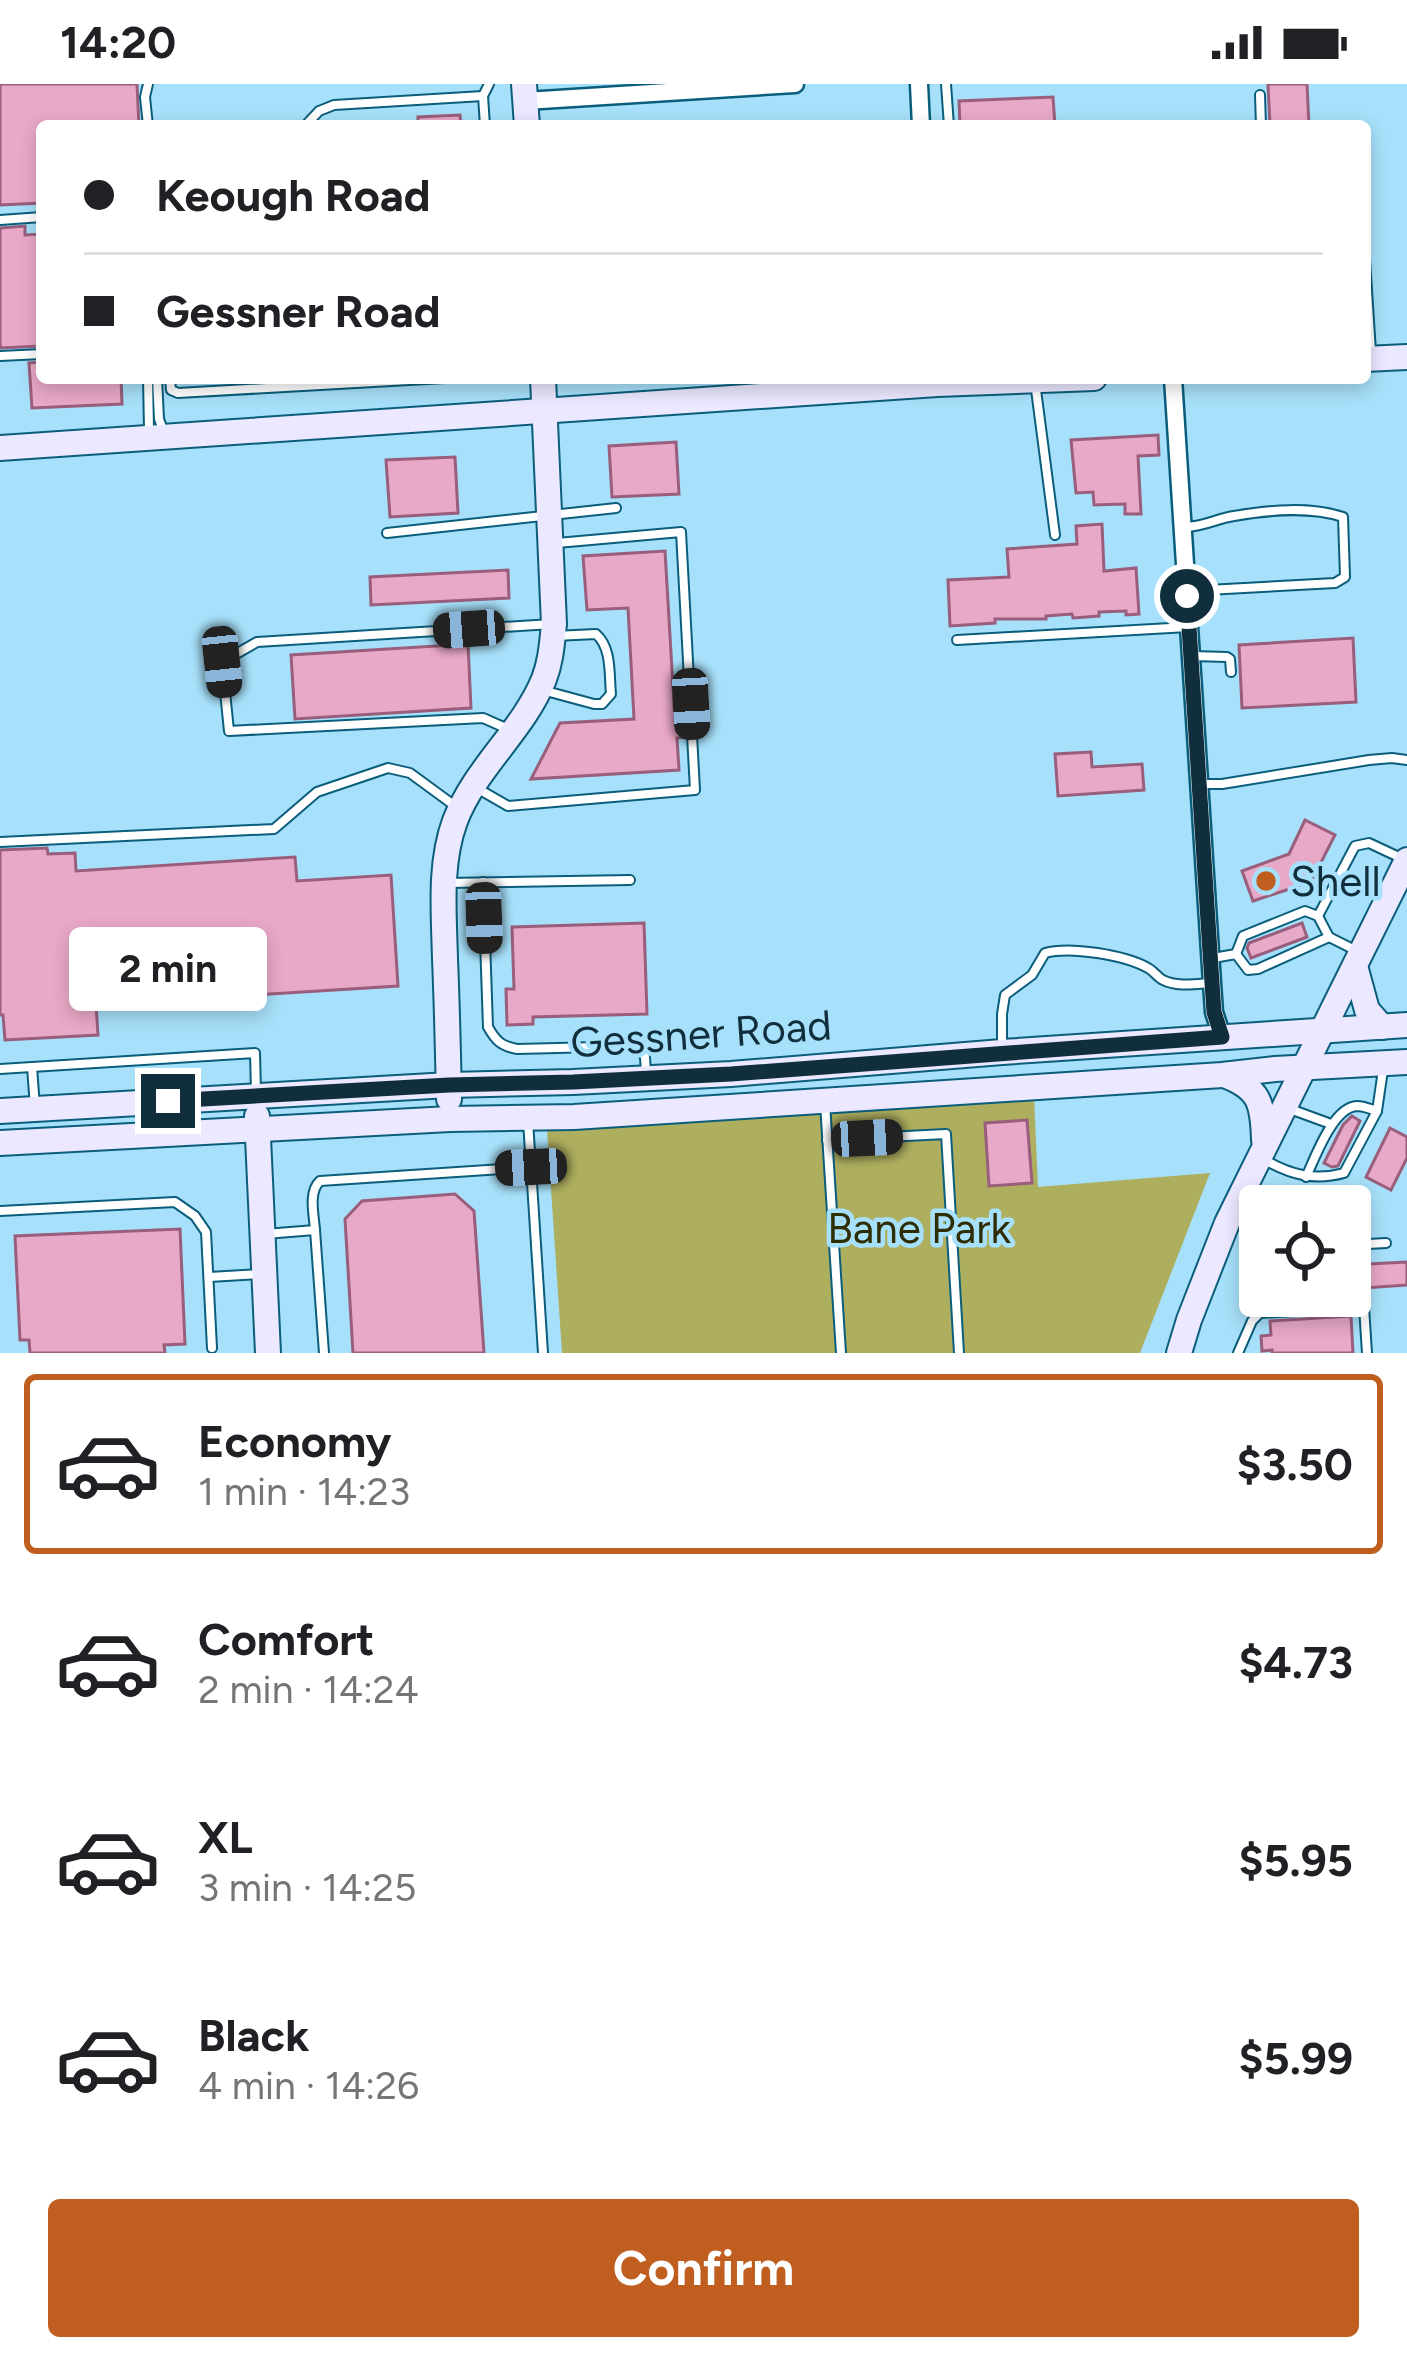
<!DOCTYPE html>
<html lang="en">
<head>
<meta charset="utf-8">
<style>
  :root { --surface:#fff; --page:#f2f2f2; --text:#202124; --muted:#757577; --line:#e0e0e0; --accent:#bf5e1f }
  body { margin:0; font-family:Figtree,sans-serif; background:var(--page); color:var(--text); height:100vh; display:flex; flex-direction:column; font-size:45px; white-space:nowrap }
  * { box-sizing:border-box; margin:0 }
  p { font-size:39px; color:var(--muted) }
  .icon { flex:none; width:66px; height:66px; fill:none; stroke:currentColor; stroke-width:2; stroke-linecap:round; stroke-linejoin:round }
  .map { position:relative; height:1269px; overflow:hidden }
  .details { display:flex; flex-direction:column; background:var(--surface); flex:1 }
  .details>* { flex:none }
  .hud { position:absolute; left:36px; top:36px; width:1335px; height:264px; border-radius:12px; box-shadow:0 6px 18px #0003; display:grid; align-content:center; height:264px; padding:0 48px; background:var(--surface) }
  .tools { position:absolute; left:1239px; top:1101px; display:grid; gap:24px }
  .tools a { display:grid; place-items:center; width:132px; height:132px; border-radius:12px; background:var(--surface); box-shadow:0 6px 18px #0003; font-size:60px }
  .end { position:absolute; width:54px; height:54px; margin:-27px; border:15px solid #102e3b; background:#fff; box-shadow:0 0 0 6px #fff }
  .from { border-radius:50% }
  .bubble { position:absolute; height:84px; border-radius:12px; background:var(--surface); box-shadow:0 6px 18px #0003; font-size:39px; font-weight:700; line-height:84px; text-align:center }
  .car { position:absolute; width:36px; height:72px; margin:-36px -18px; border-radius:15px; box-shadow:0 0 9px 3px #0007; background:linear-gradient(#222 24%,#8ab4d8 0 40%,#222 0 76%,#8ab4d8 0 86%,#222 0) }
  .hud b { display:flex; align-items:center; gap:42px; height:114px; font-size:45px }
  .hud b+b { border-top:3px solid var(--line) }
  .hud i { width:30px; height:30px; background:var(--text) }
  ul { padding:21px 0 0; list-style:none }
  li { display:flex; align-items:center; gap:36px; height:180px; margin:0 24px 18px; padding:0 24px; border:6px solid transparent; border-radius:12px }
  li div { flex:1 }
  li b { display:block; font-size:45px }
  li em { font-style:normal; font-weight:700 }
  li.current { border-color:var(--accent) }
  li>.icon { width:108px; height:108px; stroke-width:1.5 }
  .button { display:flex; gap:24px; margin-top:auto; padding:24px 48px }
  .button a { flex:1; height:138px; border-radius:12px; background:var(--accent); color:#fff; font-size:48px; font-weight:700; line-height:138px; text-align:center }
  .status { display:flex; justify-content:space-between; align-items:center; height:84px; padding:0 60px; background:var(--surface); direction:ltr }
  .status svg { height:33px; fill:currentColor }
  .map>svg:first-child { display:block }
  .green { fill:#aeae5f }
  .building { fill:#e8a8c7; stroke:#995e7c; stroke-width:3 }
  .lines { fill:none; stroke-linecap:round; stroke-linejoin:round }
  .lane-casing { stroke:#0a5e7b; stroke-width:12 }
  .street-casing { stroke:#0a5e7b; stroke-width:21 }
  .secondary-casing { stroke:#0a5e7b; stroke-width:28 }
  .lane { stroke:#fff; stroke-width:8 }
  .street { stroke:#fff; stroke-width:16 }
  .secondary { stroke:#ebe8ff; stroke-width:24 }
  .route { stroke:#102e3b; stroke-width:15 }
  .poi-dot { fill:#bf5e1f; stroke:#a7e0fa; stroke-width:4.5 }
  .labels { text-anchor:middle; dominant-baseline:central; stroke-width:9; stroke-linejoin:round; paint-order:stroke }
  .poi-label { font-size:42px; fill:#102e3b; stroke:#a7e0fa; text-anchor:start }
  .street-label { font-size:42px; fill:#102e3b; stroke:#a7e0fa }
  .park-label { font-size:42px; fill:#2e2d04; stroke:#a7e0fa }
</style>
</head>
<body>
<div class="status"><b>14:20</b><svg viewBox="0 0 49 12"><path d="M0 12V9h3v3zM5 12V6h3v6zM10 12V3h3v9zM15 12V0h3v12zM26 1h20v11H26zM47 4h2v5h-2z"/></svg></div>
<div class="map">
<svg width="1407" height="1269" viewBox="0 0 1407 1269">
  <rect width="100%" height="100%" fill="#a7e0fa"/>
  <polygon class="green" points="1034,1012 1038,1103 1210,1089 1140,1269 562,1269 547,1045"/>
  <g class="building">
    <polygon points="0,0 137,0 139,42 42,42 42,119 0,121"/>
    <polygon points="1268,0 1307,0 1309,42 1270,42"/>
    <polygon points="1053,13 1055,42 960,42 959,17"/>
    <polygon points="460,31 461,42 418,42 418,33"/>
    <polygon points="25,142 25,151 42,150 42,262 0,264 0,144"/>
    <polygon points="42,278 42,294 121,294 122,320 32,324 29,279"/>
    <polygon points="1158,351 1159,371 1138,372 1141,430 1125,430 1125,420 1094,421 1093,408 1076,409 1071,356"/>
    <polygon points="676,358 679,410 612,413 609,362"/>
    <polygon points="455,373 458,429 390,433 386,376"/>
    <polygon points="1102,440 1104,487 1136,484 1139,530 1126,531 1126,527 1099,528 1099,532 1073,534 1072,530 1046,532 1046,535 995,535 995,539 950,542 948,496 1009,493 1007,465 1077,460 1076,442"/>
    <polygon points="665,467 675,637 683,637 684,653 677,654 679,686 531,695 560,639 634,635 628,524 587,526 583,472"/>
    <polygon points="508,486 509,514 371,521 370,493"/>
    <polygon points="1353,554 1356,618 1242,624 1239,561"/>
    <polygon points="468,560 471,624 295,635 291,571"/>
    <polygon points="1091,668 1092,683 1142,680 1144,706 1058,712 1055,670"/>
    <polygon points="1305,736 1335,751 1311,798 1253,817 1242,787 1289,770"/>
    <polygon points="47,764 48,770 75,769 76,787 295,773 297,797 391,791 398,902 96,921 98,951 5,956 3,931 0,931 0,766"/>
    <polygon points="644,839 647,930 533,933 533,940 507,941 506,905 514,905 512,843"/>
    <polygon points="1302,839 1307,853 1251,874 1247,864 1249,859"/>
    <polygon points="1352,1032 1360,1037 1338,1082 1332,1083 1324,1079 1343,1041"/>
    <polygon points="1027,1036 1032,1099 989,1102 985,1039"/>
    <polygon points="1390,1044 1407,1053 1407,1074 1391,1106 1366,1093"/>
    <polygon points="455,1110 474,1127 484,1269 353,1269 345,1135 362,1117"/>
    <polygon points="180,1145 185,1260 164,1261 165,1269 30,1269 29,1256 20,1256 15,1152"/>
    <polygon points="1407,1178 1407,1201 1350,1205 1350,1181"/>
    <polygon points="1351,1232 1353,1269 1272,1269 1272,1266 1262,1267 1261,1252 1271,1251 1270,1237"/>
  </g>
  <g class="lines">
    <defs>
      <g id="lane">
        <polyline points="148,0 145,13 148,42"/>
        <polyline points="946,0 949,42"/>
        <polyline points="1260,11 1261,42"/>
        <polyline points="305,42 319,27 334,21 483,12"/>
        <polyline points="485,42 483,12 489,0"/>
        <polyline points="0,136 42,133"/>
        <polyline points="1365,175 1371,268"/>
        <polyline points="0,272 42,270"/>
        <polyline points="148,294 149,346"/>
        <polyline points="157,294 159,335 163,346"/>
        <polyline points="170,294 171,306 178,309 445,294"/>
        <polyline points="1035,298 1055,451"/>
        <path d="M1185 443C1206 442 1215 435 1234 432 1269 426 1309 422 1343 433L1345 493 1335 499 1207 506 1188 512"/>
        <polyline points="387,449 616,424"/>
        <polyline points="957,556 1188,543"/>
        <polyline points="1192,572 1227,573 1230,575 1231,588"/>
        <path d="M546 607 594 620H602L611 610C609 590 612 564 596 550L555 552"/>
        <polyline points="508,645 483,634 229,647 222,578 257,558 552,540"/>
        <polyline points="1199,700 1222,700 1369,676 1392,674 1407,676"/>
        <polyline points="475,703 508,722 695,706 681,448 557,459"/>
        <polyline points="0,758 274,745 317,708 388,684 410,689 455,722"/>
        <path d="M483 798 488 943C496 957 501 962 517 965L638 962 645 973 646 989"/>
        <polyline points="446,799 630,796"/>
        <polyline points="1318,832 1355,762 1369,759 1401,774"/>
        <polyline points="1236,870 1248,886 1258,885 1329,853"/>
        <polyline points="1213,874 1236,870 1243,852 1305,827 1318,832 1329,853 1355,866"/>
        <path d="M1002 963V930L1005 911 1032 891 1045 869C1070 862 1125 871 1148 884 1154 887 1157 893 1163 896 1176 903 1196 900 1210 899"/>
        <polyline points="0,985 32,983"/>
        <polyline points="825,1019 841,1269"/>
        <polyline points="35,1023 32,983 255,969 256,1008"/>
        <polyline points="1290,1025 1331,1040"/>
        <polyline points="528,1037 543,1269"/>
        <polyline points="827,1056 946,1050 959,1269"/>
        <path d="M1265 1076C1291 1091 1315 1097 1344 1089L1377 1027 1383 986"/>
        <path d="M1306 1093C1315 1074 1333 1023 1357 1022 1364 1022 1370 1025 1377 1027"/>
        <polyline points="0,1127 175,1118 195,1132 206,1148 212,1264"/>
        <polyline points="1240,1130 1260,1136"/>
        <polyline points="315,1146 324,1269"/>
        <path d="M265 1150 315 1146C314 1131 308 1108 320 1097L531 1083"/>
        <polyline points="1350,1161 1386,1159"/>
        <polyline points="209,1193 261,1190"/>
        <polyline points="1238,1269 1252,1237 1260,1229 1364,1223 1367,1269"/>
      </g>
      <g id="street">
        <polyline points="919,0 921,42"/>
        <polyline points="525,17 795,0"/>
        <polyline points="1173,294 1212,899 1214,928 1222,953"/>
      </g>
      <g id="secondary">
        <polyline points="524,0 527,42"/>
        <polyline points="1365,275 1407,273"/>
        <polyline points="0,364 937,300 1094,294"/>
        <polyline points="1355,882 1367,926 1382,943"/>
        <path d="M1224 991C1260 1004 1263 1020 1264 1056"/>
        <path d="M449 1015C448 968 447 922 445 875 444 830 439 780 455 737 475 684 523 647 544 595 551 577 552 559 554 540L543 294"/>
        <polyline points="0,1027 449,1001 573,998 731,990 1002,968 1407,941"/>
        <polyline points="257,1032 268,1269"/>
        <polyline points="0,1059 450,1035 574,1033 1222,991 1275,985 1407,978"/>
        <polyline points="1179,1269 1189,1236 1227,1139 1407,776"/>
      </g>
    </defs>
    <use href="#lane" class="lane-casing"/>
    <use href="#street" class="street-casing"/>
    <use href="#secondary" class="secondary-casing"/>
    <use href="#lane" class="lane"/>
    <use href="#street" class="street"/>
    <use href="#secondary" class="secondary"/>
  </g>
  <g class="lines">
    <polyline class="route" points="168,1017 449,1001 573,998 731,990 1222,953 1214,928 1212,899 1187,512"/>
  </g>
  <circle class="poi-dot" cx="1266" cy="797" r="12"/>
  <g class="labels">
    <g class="poi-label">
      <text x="1290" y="797">Shell</text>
    </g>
    <g class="street-label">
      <text transform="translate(701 950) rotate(-4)">Gessner Road</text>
    </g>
    <g class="park-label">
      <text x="919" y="1144">Bane Park</text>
    </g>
  </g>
</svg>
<div class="tools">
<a><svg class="icon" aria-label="locate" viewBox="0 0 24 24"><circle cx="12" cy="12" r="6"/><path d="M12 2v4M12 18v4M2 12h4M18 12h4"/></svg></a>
</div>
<i class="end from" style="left:1187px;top:512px"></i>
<i class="end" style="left:168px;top:1017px"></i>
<div class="bubble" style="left:69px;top:843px;width:198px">2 min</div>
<i class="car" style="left:469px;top:545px;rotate:266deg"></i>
<i class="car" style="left:222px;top:578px;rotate:174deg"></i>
<i class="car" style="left:691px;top:620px;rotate:177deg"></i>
<i class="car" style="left:484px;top:834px;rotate:178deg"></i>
<i class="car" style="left:867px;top:1054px;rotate:87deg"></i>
<i class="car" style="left:531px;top:1083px;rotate:267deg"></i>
<div class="hud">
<b><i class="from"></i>Keough Road</b>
<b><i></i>Gessner Road</b>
</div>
</div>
<section class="details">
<ul>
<li class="current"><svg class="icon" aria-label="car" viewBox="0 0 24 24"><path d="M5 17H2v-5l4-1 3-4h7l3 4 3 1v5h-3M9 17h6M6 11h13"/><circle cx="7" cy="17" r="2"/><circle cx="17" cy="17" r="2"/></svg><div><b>Economy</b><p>1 min · 14:23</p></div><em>$3.50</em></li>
<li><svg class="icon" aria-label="car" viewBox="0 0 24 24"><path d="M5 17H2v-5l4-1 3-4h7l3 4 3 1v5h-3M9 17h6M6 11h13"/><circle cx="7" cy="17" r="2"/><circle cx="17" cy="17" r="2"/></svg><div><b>Comfort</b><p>2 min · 14:24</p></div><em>$4.73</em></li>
<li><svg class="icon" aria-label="car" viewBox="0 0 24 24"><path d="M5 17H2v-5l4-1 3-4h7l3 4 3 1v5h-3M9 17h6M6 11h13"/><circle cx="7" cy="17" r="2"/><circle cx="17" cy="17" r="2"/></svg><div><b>XL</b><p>3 min · 14:25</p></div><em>$5.95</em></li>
<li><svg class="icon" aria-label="car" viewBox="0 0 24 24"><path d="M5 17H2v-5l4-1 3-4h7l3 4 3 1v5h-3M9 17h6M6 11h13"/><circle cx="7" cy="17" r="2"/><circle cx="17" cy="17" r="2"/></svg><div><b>Black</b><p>4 min · 14:26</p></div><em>$5.99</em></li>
</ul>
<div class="button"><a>Confirm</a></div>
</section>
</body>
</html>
